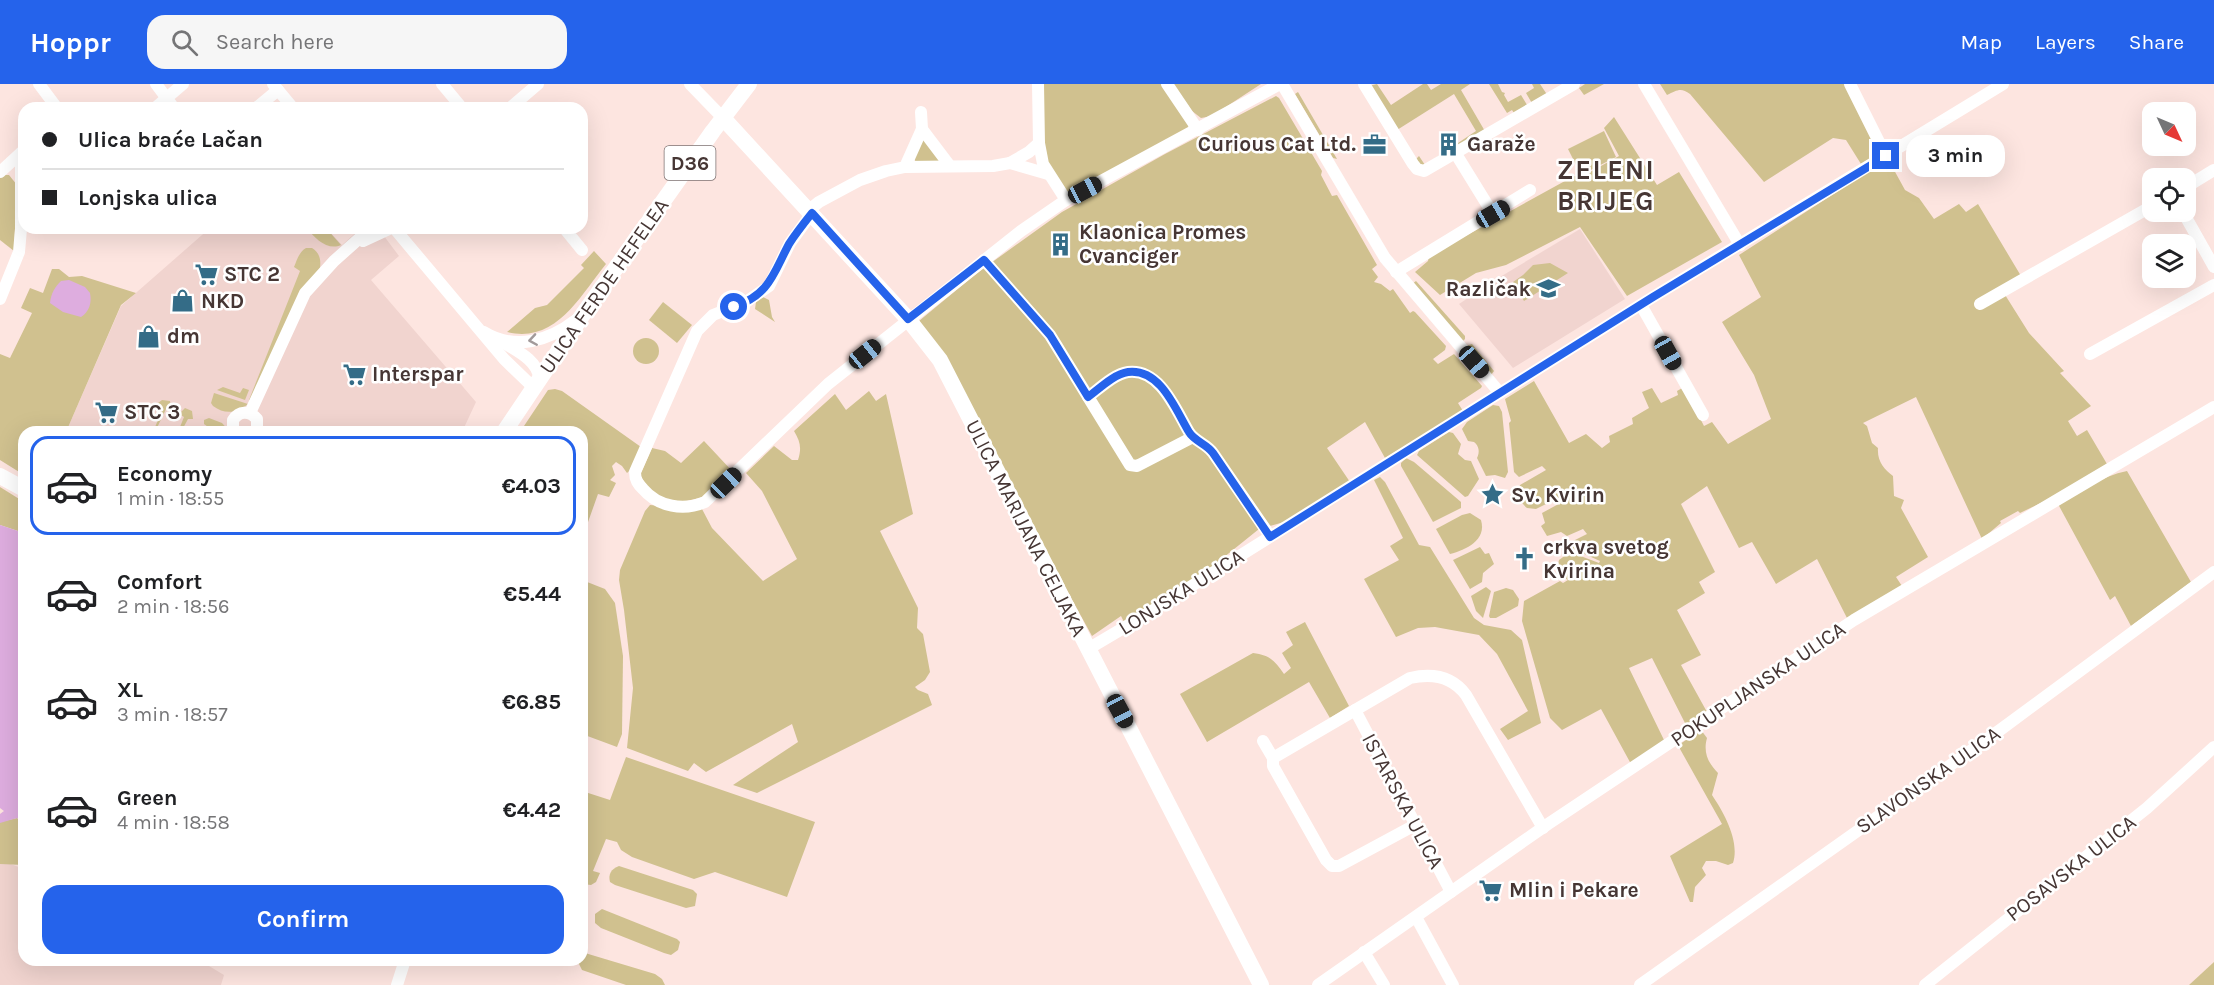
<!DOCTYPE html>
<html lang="en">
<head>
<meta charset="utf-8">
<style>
  :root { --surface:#fff; --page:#f6f6f6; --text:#202124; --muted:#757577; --line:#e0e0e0; --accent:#2563eb }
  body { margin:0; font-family:Karla,sans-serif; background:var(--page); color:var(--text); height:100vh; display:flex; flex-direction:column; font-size:22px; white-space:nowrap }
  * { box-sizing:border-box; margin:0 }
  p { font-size:20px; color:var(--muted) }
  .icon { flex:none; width:33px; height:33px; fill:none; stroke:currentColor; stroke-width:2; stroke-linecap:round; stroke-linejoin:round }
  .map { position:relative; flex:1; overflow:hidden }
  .sheet { position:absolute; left:18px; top:342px; width:570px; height:540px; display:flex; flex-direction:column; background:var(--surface); border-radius:18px; box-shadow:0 6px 24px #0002 }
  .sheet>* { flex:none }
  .hud { position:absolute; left:18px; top:18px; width:570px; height:132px; border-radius:18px; box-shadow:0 6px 24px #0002; display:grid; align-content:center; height:132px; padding:0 24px; background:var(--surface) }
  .needle { width:39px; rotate:134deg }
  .fabs { position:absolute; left:2142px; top:18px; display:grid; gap:12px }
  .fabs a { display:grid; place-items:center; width:54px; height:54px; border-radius:12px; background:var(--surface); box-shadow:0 6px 24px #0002; font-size:30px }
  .end { position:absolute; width:27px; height:27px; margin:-14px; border:8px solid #2563eb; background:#fff; box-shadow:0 0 0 3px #fff }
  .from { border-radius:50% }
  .bubble { position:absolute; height:42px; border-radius:18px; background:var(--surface); box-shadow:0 6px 24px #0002; font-size:20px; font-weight:700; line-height:42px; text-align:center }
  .car { position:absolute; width:18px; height:36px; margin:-18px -9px; border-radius:8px; box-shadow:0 0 4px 2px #0007; background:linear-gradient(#222 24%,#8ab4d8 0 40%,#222 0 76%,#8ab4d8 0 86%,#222 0) }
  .hud b { display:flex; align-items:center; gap:21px; height:57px; font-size:22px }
  .hud b+b { border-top:2px solid var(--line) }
  .hud i { width:15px; height:15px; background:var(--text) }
  ul { padding:10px 0 0; list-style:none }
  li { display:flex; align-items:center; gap:18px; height:99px; margin:0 12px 9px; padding:0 12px; border:3px solid transparent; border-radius:18px }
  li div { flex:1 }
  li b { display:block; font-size:22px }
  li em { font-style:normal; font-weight:700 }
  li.selected { border-color:var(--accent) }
  li>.icon { width:54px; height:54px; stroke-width:1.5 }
  .action { display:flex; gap:12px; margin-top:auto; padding:12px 24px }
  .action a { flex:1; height:69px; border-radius:18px; background:var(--accent); color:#fff; font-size:24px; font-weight:700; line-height:69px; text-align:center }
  header { display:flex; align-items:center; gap:36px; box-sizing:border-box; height:84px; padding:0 30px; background:var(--accent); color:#fff }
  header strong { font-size:28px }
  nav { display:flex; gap:33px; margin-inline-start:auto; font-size:21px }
  .search { width:420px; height:54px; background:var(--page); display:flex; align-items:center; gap:15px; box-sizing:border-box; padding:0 21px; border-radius:18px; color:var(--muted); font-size:22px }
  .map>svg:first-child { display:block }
  .built { fill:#f1d4cf }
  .green { fill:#d0c18f }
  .water { fill:#deaddf }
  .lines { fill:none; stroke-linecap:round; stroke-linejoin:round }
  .minor { stroke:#fff; stroke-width:12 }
  .major { stroke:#fff; stroke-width:16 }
  .oneway { stroke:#a29a9a }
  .route { stroke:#2563eb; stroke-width:8 }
  .labels { text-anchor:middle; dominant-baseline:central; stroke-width:5; stroke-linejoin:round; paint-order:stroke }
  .shield { fill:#fff; stroke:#7e7271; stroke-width:1.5 }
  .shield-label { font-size:20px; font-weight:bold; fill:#463634 }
  .poi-label { font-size:21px; font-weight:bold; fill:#463634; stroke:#fff; text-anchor:start }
  .street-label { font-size:21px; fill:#463634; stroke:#fff }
  .district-label { font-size:27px; font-weight:bold; letter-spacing:1.5px; fill:#463634; stroke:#fff }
</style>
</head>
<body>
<header>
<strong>Hoppr</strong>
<div class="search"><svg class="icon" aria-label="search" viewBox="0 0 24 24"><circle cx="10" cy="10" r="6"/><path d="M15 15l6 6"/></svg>Search here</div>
<nav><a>Map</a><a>Layers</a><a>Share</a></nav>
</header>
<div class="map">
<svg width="2214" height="901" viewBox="0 0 2214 901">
  <rect width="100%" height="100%" fill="#fde5e0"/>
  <g class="built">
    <polygon points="210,144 326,144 342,161 361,144 378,144 399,172 371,196 476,318 462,348 66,348 121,222"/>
    <polygon points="1580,145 1625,215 1513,284 1459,220 1495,196"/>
    <polygon points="0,776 24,785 24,876 199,876 224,891 221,901 0,901"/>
  </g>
  <g class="green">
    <polygon points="1042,0 1162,0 1189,40 1188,44 1067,110 1047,78 1044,63"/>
    <polygon points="1173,0 1261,0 1212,32 1201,34 1192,27"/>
    <polygon points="1377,0 1391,21 1423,0 1427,0 1431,6 1441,0 1470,0 1461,6 1486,49 1423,84 1416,75 1419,72 1425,81 1476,47 1454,10 1397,46 1369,2"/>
    <polygon points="1489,0 1498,0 1502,8 1505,9 1504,11 1508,18 1521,11 1529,24 1516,32 1512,26 1507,29"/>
    <polygon points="1532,0 1540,0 1548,12 1533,21 1526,9 1534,4"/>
    <polygon points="1585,0 1604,0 1584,11 1579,4"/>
    <path d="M1660 0H1845L1878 66V70L1861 80 1846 56 1833 54 1764 98 1690 10C1681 3 1677 6 1667 11Z"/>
    <polygon points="1298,8 1337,75 1333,74 1295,10"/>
    <polygon points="1276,12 1279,14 1322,87 1321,91 1332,112 1337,111 1377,181 1372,185 1378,193 1374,198 1381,200 1390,207 1393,205 1410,229 1413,227 1415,228 1446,262 1445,266 1433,275 1438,280 1454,270 1482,302 1481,304 1458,319 1463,327 1385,374 1365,338 1327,364 1350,398 1284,438 1259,445 1208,486 1124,538 1121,532 1092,552 919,237 977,189 1062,128 1165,70"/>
    <polygon points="1614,33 1657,101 1679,88 1722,158 1627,212 1580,143 1506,181 1476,189 1440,211 1415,188 1428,177 1429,172 1574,92 1581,93 1619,72 1604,44"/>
    <polygon points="1604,47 1616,73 1581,91 1568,65"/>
    <polygon points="923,54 940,78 916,78 914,75"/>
    <path d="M1888 75 1905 106 1919 114 1934 135 1959 120 1966 128 1978 120 2021 192 2002 206 2029 249 2064 287 2060 289 2091 322 2068 337 2077 352 2087 346 2107 380 2049 415 2020 429 2018 427 2000 437 2001 439 1982 455 1916 313 1863 339 1867 342 1872 359 1878 364C1877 377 1884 385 1893 392L1894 412 1904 416 1901 424 1928 473 1896 493 1902 502 1847 534 1817 475 1776 500 1752 458 1739 464 1707 402 1681 420 1715 488 1699 498 1705 509 1677 526 1701 571 1681 581 1707 628 1686 641 1652 574 1629 584 1664 656 1631 680 1601 625 1562 646 1550 634 1522 537 1524 517 1560 497 1563 499 1568 496 1560 491 1557 485 1559 476 1570 468 1599 479 1600 477 1571 464V458L1587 450 1583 445 1567 452 1561 448 1547 452 1541 442 1545 439 1542 429 1566 416 1564 411 1536 425 1527 424C1520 418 1516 411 1520 401L1546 386 1542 382 1519 393 1514 388 1509 339 1511 337 1505 315 1534 297 1569 359 1586 350 1602 364 1610 358 1609 352 1633 340 1632 334 1649 324 1642 308 1652 304 1661 319 1678 311 1677 307 1684 303 1704 342 1712 338 1728 360 1771 335 1754 291 1722 238 1761 213 1739 171Z"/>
    <polygon points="3,91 9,91 17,101 14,167 0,156 0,92"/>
    <path d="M307 144H326L341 161C328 167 315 155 307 144Z"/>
    <path d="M306 164H312C320 169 321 176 320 184L252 317 249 316 300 187 294 183C297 176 299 168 306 164Z"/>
    <path d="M594 167 606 180C580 212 556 260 507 248L535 224 547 221 584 184 581 181Z"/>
    <polygon points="1550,179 1568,189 1524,217 1513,198 1523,191 1533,181"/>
    <polygon points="52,185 59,185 69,193 82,192 136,209 121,221 66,348 24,348 24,391 0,376 0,270 10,274 32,229 21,224 30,204 43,209"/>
    <polygon points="1416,197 1465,252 1465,255 1463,257 1412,200"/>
    <polygon points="763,213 769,216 772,233 775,238 755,225 756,218"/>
    <polygon points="663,218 692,241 677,259 649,236"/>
    <circle cx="646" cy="267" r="13"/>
    <polygon points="1472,260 1494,287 1491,291 1466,262"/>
    <polygon points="223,303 240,309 243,304 249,306 245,316 217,306"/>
    <polygon points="555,305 562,307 641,363 634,382 627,389 622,382 616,378 612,382 615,391 610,396 616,399 609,413 598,410 582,455 582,348 520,348 548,306"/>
    <path d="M869 307 876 317 886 310 913 430 880 447 918 524 917 544 923 550 930 588 925 596 915 603 918 606 928 610 932 621 757 709 733 701 798 658 792 640 706 688 694 679 688 687 627 664 633 604 624 526 619 496 620 486 645 427 650 421 702 425 712 444 763 497 797 475 762 407 746 389 774 362 792 376H798C802 364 800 357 794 347L835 310 846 326Z"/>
    <path d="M214 309 248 320C237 329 225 331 213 322L211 319Z"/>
    <polygon points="162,316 170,317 171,326 166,325 155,348 153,348 163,324 158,322 158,319"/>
    <path d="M1493 321 1499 322 1502 328 1508 388 1505 394 1495 391 1486 392 1477 374C1480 368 1479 362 1474 358L1468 357 1462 345 1467 338Z"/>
    <polygon points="185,324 192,327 193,335 188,335 181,348 178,348 184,333 179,330"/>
    <polygon points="209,334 222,339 230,348 215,348 204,340 204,336"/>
    <polygon points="1449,348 1453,349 1461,360 1458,370 1465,376 1471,377 1479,395 1468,412 1465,413 1417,371 1419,367"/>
    <polygon points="704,357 733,388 709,412 677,419 652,410 640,391 652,364 665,367 681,379"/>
    <polygon points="1406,374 1414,378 1461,418 1461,424 1433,438 1401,382 1401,379"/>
    <path d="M2127 387 2191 498 2131 542 2115 512 2110 516 2058 420C2080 407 2102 392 2127 387Z"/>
    <polygon points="1380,393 1385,398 1419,461 1430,463 1474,534 1484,541 1511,546 1522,556 1541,639 1508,656 1500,645 1528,627 1497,570 1479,551 1435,543 1418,544 1396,553 1364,495 1399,476 1390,462 1403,454 1374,396"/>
    <polygon points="0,403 24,418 24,449 0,441"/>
    <path d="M1470 429 1481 436C1487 456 1466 466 1450 470L1436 445 1462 431Z"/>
    <polygon points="1480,463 1485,470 1489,469 1494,480 1483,489 1482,498 1470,505 1453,476"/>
    <polygon points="582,496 605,505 615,519 623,572 622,650 617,663 582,650"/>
    <polygon points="1486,503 1491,507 1483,534 1476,527 1471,512"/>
    <polygon points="1506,504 1513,506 1519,515 1518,522 1496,534 1490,534 1489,532 1494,508"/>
    <path d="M1305 538 1349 622 1330 634 1309 598 1207 658 1180 610 1253 569C1270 571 1275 577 1284 590L1291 584 1282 569 1293 561 1286 548Z"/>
    <path d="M1701 646 1707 654C1703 668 1708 679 1718 689L1712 711C1724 729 1740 757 1733 779L1728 781 1716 777H1706L1702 784 1706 791 1695 803 1693 818H1690L1670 772 1722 740 1680 665V660Z"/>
    <polygon points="626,673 815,738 787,813 715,788 694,795 632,773 621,766 617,758 606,755 593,787 600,789 596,798 591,801 582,800 582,707 610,716"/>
    <polygon points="17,734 24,740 24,781 0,780 0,738"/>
    <path d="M619 782 693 806 697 810 695 822 686 824 615 801 610 798C608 790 611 785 619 782Z"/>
    <polygon points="602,825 677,855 680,858 678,866 671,871 664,869 601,844 595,839 595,830"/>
    <polygon points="585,869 655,890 662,895 665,901 626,901 582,886 578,878 582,876 582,871"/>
    <polygon points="2214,878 2214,901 2189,901"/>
  </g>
  <g class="water">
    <path d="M69 196 85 203 90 209C92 219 89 228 81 233L63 228 50 219C51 209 55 203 61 197Z"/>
    <polygon points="0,441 24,449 24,740 17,734 0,739 0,730 4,727 0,724"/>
  </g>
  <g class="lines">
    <g class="minor">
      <polyline points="39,0 57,24"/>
      <polyline points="156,0 174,24"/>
      <polyline points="273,0 293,24"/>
      <polyline points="442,0 462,24"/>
      <polyline points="690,0 723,34"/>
      <polyline points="1038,0 1039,59 1043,80 1066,116"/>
      <polyline points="1167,0 1198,46"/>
      <polyline points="1282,0 1385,174 1500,309"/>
      <polyline points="1364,0 1413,80 1417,85 1424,87 1574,0"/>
      <polyline points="1644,0 1740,161"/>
      <polyline points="1850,0 1886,72"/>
      <polyline points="155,24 183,0"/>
      <polyline points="256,24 278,6"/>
      <polyline points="510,24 538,0"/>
      <polyline points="921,28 922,45 950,82"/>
      <polyline points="1456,70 1493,130"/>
      <polyline points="1010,79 1029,68 1039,59"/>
      <polyline points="905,83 922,45"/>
      <polyline points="0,88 23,67"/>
      <polyline points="2186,103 2214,86"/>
      <polyline points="809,126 819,118 860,96 886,87 905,83 993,82 1010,79 1048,90"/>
      <polyline points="2183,128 2214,183"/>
      <path d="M812 129 790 159 769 202 746 218 713 231 697 247 635 388C635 396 638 400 643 405 658 423 684 427 705 418L828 300 1021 147 1066 116 1280 0"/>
      <polyline points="394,144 504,275 533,303"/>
      <polyline points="564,144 582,166"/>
      <polyline points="363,157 391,144"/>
      <polyline points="984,176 1050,251 1130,381 1137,382 1193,353"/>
      <polyline points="1396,188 1530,106"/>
      <polyline points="0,215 19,168 21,145 21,69"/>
      <polyline points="1980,220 2152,122"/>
      <polyline points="1641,221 1703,331"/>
      <path d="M484 248C515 267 549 257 576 236"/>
      <path d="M501 257C515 266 538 276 539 294"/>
      <polyline points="2090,270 2214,201"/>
      <path d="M1088 313C1099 305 1114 290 1128 288 1160 284 1176 326 1189 348 1194 357 1207 360 1213 369L1270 452"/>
      <polyline points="250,329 305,209 334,177 371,144"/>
      <path d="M233 348V336C239 327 249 326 257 335V348"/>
      <polyline points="1088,565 1142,533 1653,213 2003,0"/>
      <polyline points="1355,626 1451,808"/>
      <polyline points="1263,657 1273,674 1273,682 1326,776 1332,782 1339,782 1415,741"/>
      <path d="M1273 674 1410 594C1432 589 1452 592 1466 611L1543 744"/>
      <polyline points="1416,833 1453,901"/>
      <polyline points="1364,868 1384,901"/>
      <polyline points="397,901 405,876"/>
      <polyline points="1318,901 1548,740 1854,536 2214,323"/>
      <polyline points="1640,901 2000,646 2214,488"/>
      <polyline points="1925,901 2147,724 2214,663"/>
    </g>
    <g class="major">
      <polyline points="723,34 908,235 940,276 1261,901"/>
      <polyline points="504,348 584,229 713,47 749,0"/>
      <polyline points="0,392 24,405"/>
    </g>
  </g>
  <defs><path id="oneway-chevron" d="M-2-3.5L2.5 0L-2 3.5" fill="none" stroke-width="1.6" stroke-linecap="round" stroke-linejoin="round" transform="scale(1.5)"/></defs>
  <use class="oneway" href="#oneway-chevron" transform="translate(533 256) rotate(171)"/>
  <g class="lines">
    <path class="route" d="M734 223C770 210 773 190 789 160 796 149 804 139 812 129L908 235 984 176 1050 251 1088 313C1099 305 1114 290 1128 288 1161 284 1176 327 1189 348 1194 357 1207 360 1213 369L1270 453 1653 213 1886 72"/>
  </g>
  <defs>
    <symbol id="office-bare" viewBox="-9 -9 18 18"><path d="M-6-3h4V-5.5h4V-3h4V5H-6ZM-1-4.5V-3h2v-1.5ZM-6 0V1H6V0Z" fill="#346c87" stroke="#fff" stroke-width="2.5" paint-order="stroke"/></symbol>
    <symbol id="building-bare" viewBox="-9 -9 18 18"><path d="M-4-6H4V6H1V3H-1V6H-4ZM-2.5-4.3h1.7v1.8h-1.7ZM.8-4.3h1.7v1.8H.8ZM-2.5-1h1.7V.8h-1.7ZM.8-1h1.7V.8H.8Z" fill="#346c87" stroke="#fff" stroke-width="2.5" paint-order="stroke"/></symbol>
    <symbol id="supermarket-bare" viewBox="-9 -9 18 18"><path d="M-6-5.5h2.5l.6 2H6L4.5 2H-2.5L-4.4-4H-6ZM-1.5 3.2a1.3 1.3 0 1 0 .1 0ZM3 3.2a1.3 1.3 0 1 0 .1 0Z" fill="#346c87" stroke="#fff" stroke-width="2.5" paint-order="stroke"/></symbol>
    <symbol id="school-bare" viewBox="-9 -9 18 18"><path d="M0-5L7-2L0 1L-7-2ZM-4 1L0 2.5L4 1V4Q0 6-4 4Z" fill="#346c87" stroke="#fff" stroke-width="2.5" paint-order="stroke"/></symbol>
    <symbol id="shop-bare" viewBox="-9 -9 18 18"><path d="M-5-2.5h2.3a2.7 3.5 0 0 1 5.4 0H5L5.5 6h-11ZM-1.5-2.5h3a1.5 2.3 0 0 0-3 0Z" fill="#346c87" stroke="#fff" stroke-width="2.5" paint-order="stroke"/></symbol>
    <symbol id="sight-bare" viewBox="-9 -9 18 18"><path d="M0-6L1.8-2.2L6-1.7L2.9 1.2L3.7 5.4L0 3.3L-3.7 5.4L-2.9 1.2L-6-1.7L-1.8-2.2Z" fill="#346c87" stroke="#fff" stroke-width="2.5" paint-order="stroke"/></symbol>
    <symbol id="church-bare" viewBox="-9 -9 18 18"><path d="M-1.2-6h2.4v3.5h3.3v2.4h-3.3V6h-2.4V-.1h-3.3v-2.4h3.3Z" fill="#346c87" stroke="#fff" stroke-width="2.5" paint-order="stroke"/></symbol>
  </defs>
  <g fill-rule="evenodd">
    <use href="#office-bare" x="1358" y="44" width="33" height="33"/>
    <use href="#building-bare" x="1432" y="44" width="33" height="33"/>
    <use href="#building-bare" x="1044" y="144" width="33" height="33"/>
    <use href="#supermarket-bare" x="190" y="174" width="33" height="33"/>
    <use href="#school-bare" x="1532" y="188" width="33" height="33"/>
    <use href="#shop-bare" x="166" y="200" width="33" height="33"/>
    <use href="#shop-bare" x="132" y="236" width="33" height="33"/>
    <use href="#supermarket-bare" x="338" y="274" width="33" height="33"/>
    <use href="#supermarket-bare" x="90" y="312" width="33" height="33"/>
    <use href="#sight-bare" x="1476" y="394" width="33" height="33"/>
    <use href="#church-bare" x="1508" y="458" width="33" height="33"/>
    <use href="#supermarket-bare" x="1474" y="790" width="33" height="33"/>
  </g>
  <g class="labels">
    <rect class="shield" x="664.5" y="62" width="51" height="34" rx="4.5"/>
    <g class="shield-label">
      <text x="690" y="79">D36</text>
    </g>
    <g class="poi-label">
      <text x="1356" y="60" text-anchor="end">Curious Cat Ltd.</text>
      <text x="1467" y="60">Garaže</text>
      <text x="1079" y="148">Klaonica Promes<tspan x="1079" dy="24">Cvanciger</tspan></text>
      <text x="224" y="190">STC 2</text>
      <text x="1531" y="205" text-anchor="end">Različak</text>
      <text x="201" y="217">NKD</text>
      <text x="167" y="252">dm</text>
      <text x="372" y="290">Interspar</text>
      <text x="124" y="328">STC 3</text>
      <text x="1511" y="411">Sv. Kvirin</text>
      <text x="1543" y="463">crkva svetog<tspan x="1543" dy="24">Kvirina</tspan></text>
      <text x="1509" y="806">Mlin i Pekare</text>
    </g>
    <g class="street-label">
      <text transform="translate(604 202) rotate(-55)">ULICA FERDE HEFELEA</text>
      <text transform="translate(1026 444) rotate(63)">ULICA MARIJANA CELJAKA</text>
      <text transform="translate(1181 508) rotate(-32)">LONJSKA ULICA</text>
      <text transform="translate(1758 600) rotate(-34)">POKUPLJANSKA ULICA</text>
      <text transform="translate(1928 696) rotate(-35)">SLAVONSKA ULICA</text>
      <text transform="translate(1403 717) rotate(62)">ISTARSKA ULICA</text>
      <text transform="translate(2071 784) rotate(-38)">POSAVSKA ULICA</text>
    </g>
    <g class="district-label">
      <text x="1606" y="86">ZELENI<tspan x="1606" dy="31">BRIJEG</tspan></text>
    </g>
  </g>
</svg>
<div class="fabs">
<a><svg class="needle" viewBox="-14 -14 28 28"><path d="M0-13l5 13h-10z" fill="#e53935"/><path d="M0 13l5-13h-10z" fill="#757577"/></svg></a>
<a><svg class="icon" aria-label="locate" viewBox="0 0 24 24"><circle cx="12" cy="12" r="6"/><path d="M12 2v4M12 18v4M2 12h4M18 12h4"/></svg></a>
<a><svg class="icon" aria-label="layers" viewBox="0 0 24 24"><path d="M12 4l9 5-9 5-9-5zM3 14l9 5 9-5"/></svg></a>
</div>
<i class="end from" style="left:734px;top:223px"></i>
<i class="end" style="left:1886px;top:72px"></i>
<div class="bubble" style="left:1906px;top:51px;width:99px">3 min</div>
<i class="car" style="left:1085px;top:106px;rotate:62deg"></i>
<i class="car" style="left:1493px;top:130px;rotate:60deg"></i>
<i class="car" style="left:1668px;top:269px;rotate:151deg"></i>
<i class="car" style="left:865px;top:270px;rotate:51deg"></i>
<i class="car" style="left:1474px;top:278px;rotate:139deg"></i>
<i class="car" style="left:726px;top:399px;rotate:46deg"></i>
<i class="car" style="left:1120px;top:627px;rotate:152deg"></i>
<div class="hud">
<b><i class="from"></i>Ulica braće Lačan</b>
<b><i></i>Lonjska ulica</b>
</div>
<section class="sheet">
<ul>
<li class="selected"><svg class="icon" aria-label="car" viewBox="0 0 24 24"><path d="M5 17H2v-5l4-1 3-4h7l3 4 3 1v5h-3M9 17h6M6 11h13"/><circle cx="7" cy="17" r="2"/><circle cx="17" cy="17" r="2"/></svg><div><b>Economy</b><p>1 min · 18:55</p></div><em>€4.03</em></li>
<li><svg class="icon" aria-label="car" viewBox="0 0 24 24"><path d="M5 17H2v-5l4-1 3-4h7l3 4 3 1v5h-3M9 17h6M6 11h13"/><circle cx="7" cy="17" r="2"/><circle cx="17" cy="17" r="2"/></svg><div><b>Comfort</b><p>2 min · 18:56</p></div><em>€5.44</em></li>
<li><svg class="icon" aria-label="car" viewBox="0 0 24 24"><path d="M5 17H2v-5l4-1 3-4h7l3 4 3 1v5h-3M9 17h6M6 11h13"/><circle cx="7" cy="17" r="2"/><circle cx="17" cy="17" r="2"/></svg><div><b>XL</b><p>3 min · 18:57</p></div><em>€6.85</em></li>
<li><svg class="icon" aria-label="car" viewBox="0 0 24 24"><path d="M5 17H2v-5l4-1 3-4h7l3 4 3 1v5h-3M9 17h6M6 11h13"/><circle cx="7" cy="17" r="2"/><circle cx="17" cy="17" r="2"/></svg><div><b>Green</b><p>4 min · 18:58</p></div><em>€4.42</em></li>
</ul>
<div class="action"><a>Confirm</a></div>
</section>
</div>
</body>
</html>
